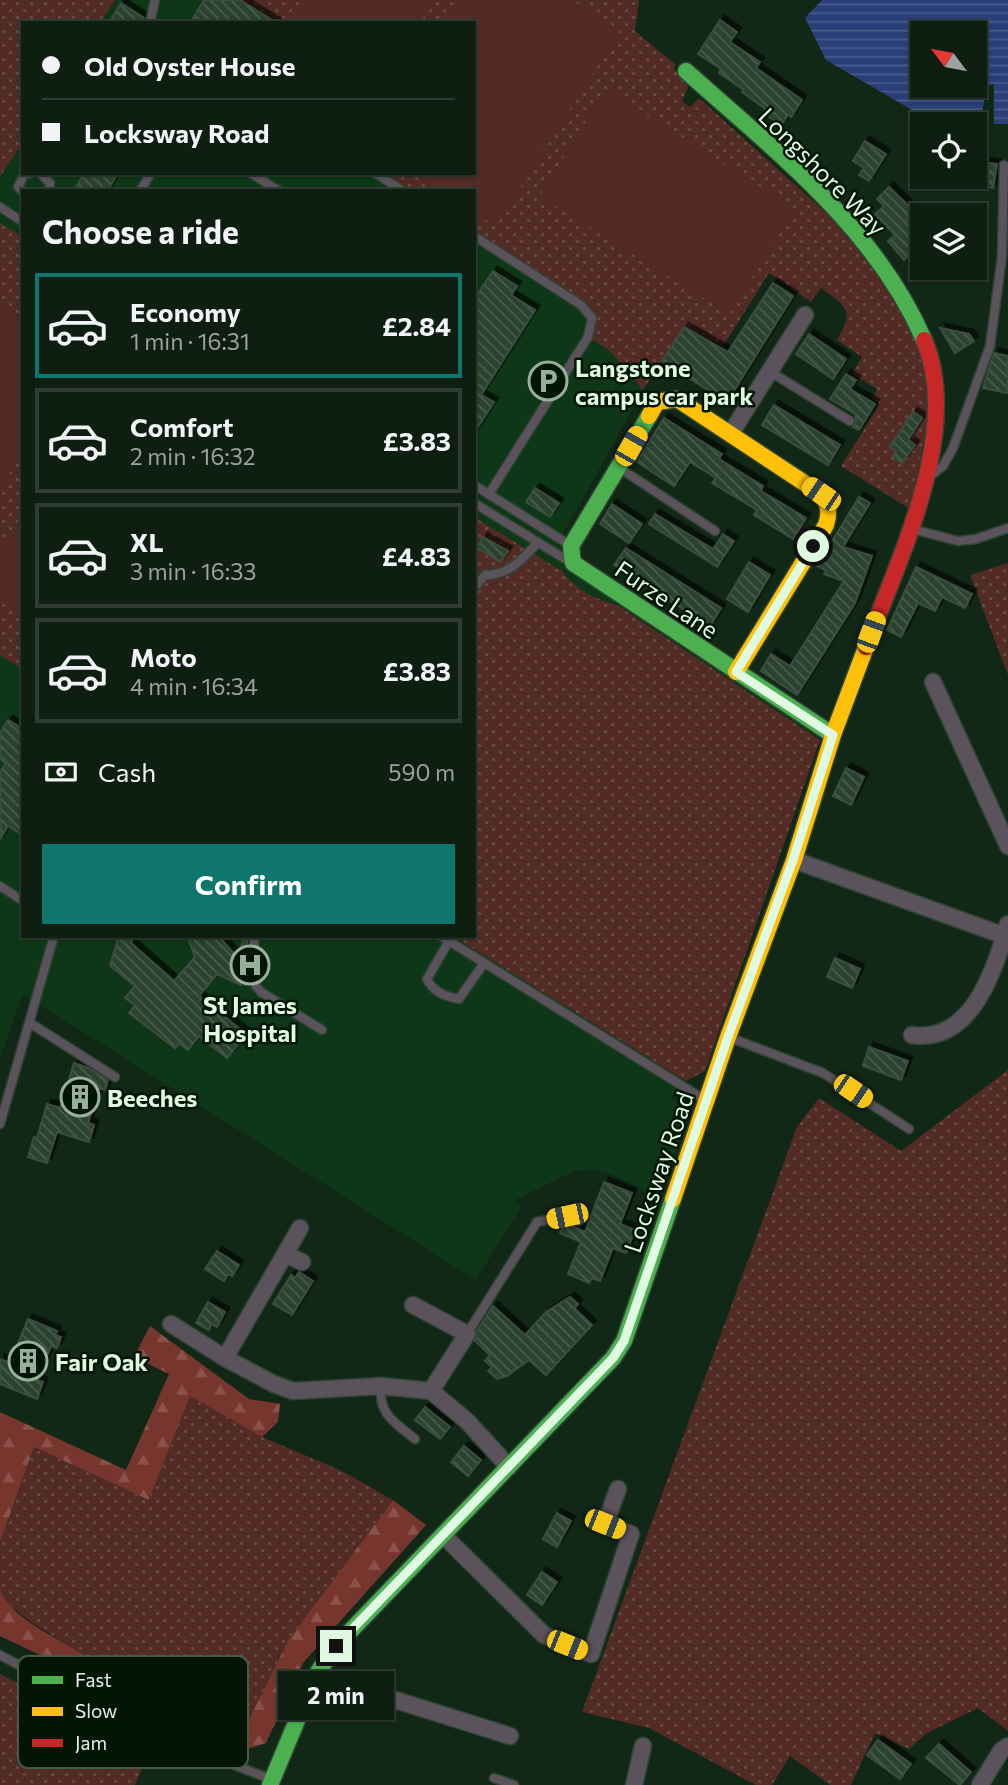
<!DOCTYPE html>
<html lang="en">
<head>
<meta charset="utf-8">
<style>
  :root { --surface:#0e1e11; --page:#17271a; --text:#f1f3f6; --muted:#9ba29f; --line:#2e3c31; --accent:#0f766e }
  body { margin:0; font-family:Commissioner,sans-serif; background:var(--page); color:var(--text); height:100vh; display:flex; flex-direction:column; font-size:26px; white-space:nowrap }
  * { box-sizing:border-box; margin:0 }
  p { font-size:23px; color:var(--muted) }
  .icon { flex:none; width:38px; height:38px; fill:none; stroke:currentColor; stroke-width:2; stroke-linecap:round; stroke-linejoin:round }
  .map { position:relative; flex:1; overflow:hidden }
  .sheet { position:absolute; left:21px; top:189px; width:455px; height:749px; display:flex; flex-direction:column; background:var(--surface); border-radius:0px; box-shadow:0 2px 5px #0004,0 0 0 2px var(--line) }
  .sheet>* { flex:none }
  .top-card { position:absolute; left:21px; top:21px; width:455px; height:154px; border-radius:0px; box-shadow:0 2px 5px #0004,0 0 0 2px var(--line); display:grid; align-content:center; height:154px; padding:0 21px; background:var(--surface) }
  .needle { width:46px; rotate:302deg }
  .buttons { position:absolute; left:910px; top:21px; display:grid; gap:14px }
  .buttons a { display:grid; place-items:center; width:77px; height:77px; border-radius:0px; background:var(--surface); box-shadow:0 2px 5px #0004,0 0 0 2px var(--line); font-size:35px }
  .end { position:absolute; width:32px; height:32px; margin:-16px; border:9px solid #dffae1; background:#111; box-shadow:0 0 0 4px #111 }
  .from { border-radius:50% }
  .bubble { position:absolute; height:49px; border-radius:0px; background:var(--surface); box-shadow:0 2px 5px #0004,0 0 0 2px var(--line); font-size:23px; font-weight:700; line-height:49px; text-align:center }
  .car { position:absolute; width:21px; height:42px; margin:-21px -10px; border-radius:9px; box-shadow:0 0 5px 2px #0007; background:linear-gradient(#f5c518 24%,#345 0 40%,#f5c518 0 76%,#345 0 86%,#f5c518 0) }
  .top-card b { display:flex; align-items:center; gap:24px; height:66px; font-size:26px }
  .top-card b+b { border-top:2px solid var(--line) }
  .top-card i { width:18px; height:18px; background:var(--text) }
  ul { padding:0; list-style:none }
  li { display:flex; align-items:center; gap:21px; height:105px; margin:0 14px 10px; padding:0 7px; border:4px solid var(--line); border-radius:0px }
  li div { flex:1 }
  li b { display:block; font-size:26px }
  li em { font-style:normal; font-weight:700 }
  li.on { border-color:var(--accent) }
  li>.icon { width:63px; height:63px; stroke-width:1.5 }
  h2 { padding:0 21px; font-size:32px; line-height:84px }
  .pay { display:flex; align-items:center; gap:18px; height:77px; padding:0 21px; font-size:26px }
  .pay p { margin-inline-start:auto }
  .action { display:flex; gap:14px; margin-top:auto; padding:14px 21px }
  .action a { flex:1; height:80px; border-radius:0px; background:var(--accent); color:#fff; font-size:28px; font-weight:700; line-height:80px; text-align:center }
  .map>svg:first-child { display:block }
  .built { fill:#0d3716; fill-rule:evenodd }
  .green { fill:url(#green-dots) }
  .forest { fill:url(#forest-firs) }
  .pitch { fill:#522b25 }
  .water { fill:url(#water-rules); fill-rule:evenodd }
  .building { fill:url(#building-back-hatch); stroke:#3b4e3f; stroke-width:2; filter:url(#shadow) }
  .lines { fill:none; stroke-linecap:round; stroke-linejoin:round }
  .lane-casing { stroke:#304434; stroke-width:11 }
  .street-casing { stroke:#304434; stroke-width:19 }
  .fast-casing { stroke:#304434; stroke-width:19 }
  .slow-casing { stroke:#304434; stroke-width:19 }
  .jam-casing { stroke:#304434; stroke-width:19 }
  .lane { stroke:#5b535c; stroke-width:8 }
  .street { stroke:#5b535c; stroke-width:16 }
  .fast { stroke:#4caf50; stroke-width:16 }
  .slow { stroke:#ffc107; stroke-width:16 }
  .jam { stroke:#c62828; stroke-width:16 }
  .route { stroke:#dffae1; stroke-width:9 }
  .labels { text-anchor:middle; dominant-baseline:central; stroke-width:5; stroke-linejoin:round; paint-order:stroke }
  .street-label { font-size:24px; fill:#dffae1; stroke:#031605 }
  .poi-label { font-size:24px; font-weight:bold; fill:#dffae1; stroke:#031605; text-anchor:start }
  .key { fill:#031605; stroke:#455a47; stroke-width:2 }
  .key-label { font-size:19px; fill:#dffae1 }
</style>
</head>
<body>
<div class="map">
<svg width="1008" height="1785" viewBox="0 0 1008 1785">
  <defs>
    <pattern id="green-dots" width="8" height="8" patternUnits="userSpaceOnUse" patternTransform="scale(1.75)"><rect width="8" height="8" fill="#522b25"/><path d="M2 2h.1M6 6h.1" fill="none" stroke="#6a4b44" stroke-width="1.8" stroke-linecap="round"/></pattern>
    <pattern id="forest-firs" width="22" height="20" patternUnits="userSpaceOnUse" patternTransform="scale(1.75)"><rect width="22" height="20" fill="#76352d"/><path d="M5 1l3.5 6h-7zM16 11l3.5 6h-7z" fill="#89534b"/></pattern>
    <pattern id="water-rules" width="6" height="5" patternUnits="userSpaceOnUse" patternTransform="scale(1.75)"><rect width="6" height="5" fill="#2a3f77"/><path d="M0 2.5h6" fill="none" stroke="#485c8a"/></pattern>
    <pattern id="building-back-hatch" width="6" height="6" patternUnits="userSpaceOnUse" patternTransform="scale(1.75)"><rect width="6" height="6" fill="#2a422f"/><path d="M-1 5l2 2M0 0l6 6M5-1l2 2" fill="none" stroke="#485e4d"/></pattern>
    <filter id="shadow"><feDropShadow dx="4.5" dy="-4.5" stdDeviation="0" flood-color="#0009"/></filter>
  </defs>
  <rect width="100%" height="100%" fill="#122817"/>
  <path class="built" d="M115 0H639L635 31 676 65 673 69 685 78 686 93 682 102 690 107 695 101 769 273 723 346 684 326 643 390 557 545 820 740 686 1081 683 1080 670 1099 677 1104 685 1124 659 1198 616 1176 596 1169 574 1171 515 1200 520 1208 476 1280 23 994 0 1058V177L23 142V173H474V23H100ZM23 191H474V936H23Z"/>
  <g class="green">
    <polygon points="0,0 115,0 100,23 23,23 23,142 0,177"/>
    <path d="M240 0H639L635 31 676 65 673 69 685 78 688 87 682 102 690 107 699 98 853 237 924 346 928 421 910 509 841 466 880 404 872 399 877 389 852 374 862 357 837 340C855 310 847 307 821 288L811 302 769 273 723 346 684 326 643 390 609 350 588 337 590 313 474 236V191H403L375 173H474V23H276Z"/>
    <polygon points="0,223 23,237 23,670 0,655"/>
    <path d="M474 517 562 571C577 590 594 599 617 605L820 740 705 1071 686 1081 453 936H474Z"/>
    <polygon points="1008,563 1008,675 970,575"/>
    <polygon points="1008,1070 1008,1731 978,1708 927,1733 909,1749 875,1733 851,1785 830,1785 790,1756 772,1785 756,1785 649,1728 582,1712 797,1127 819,1098 901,1151"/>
    <polygon points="190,1396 262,1437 342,1471 393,1500 289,1639 243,1731 106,1672 79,1652 31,1622 6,1603 0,1590 0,1542 34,1447 149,1500"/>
    <polygon points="0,1674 79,1715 152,1745 135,1785 0,1785"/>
  </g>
  <g class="forest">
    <polygon points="150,1326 249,1399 280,1404 278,1422 262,1437 190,1396 149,1500 34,1447 0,1542 0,1412 126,1470 169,1374 134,1357"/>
    <polygon points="393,1500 426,1525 303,1663 266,1743 245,1750 152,1711 149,1691 243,1731 289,1639"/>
    <path d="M0 1590C13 1620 52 1634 79 1652 88 1658 97 1665 106 1672L97 1682 0 1636Z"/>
  </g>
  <g class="pitch">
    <polygon points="306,0 434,0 420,23 291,23"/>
    <polygon points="462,0 571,0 620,30 496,226 474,213 474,191 439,191 411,173 474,173 474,23 447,23"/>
    <polygon points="606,89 795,209 729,314 540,196"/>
    <polygon points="0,304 23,318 23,452 0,488"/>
    <polygon points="23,514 23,610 0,596 0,550"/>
  </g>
  <path class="water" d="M822 0H1008V124H994V84L987 85 981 118 931 121 826 60 805 18ZM922 33H975V86H922Z"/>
  <g class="building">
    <polygon points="204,0 240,0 276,23 190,23"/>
    <polygon points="121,3 144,18 144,23 109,23"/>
    <polygon points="720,20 737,32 730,42 760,62 756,68 802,100 791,117 788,115 781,125 766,115 768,111 742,92 744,90 719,73 721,69 698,54"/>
    <polygon points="865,141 886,154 869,181 859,175 864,168 853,161"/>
    <polygon points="975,161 997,164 993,188 975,185"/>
    <polygon points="84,173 118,173 107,191 74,191"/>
    <polygon points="889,187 914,211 906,219 922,239 922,264 912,252 904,260 888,241 895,235 875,214 884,206 877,199"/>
    <polygon points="493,271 517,286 511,295 535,310 481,395 494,402 474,433 474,299"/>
    <polygon points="773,283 793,296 727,402 662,361 684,327 728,352"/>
    <polygon points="940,328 969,334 974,341 955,353"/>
    <polygon points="809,334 846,359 833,379 796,354"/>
    <polygon points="994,353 1008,356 1007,393 983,388"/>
    <polygon points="846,374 856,380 850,389 875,404 859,430 853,427 856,422 855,414 830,399"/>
    <polygon points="774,405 840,445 828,465 762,425"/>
    <polygon points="913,412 922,418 908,440 915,445 902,463 893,457 896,451 890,447"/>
    <polygon points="664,418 722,454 719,459 763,486 761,491 806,518 793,539 754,515 757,510 712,483 716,478 690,462 674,486 637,462"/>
    <polygon points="535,488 559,503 550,517 526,502"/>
    <polygon points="859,497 870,503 843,547 872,556 855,603 797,695 761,671 771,654 790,666 844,581 824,574 826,570 817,566"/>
    <polygon points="612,504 642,524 629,543 600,524"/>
    <polygon points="655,514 713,549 723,534 734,541 717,567 649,524"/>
    <polygon points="483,537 508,551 500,562 477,547"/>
    <polygon points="626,548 721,608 710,626 614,565"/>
    <polygon points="749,562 770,575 748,612 727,599"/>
    <polygon points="916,567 972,594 965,608 942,597 935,611 918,603 901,637 887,630"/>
    <polygon points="8,720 23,729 23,835 8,826 0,839 0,772 6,763 0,759 0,733"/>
    <polygon points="846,768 864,777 851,805 833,796"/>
    <polygon points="119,936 133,936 131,943 174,981 195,957 187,936 218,936 237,957 244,939 247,940 248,956 241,985 217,974 199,996 246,1034 227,1058 199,1036 188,1050 179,1043 175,1048 129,1013 135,1005 125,998 135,986 110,966"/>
    <polygon points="835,958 860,969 852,988 827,977"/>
    <polygon points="869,1047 908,1061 901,1080 863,1066"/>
    <polygon points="74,1063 88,1068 108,1080 105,1090 99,1088 88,1123 94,1125 89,1142 57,1132 47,1163 28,1157 34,1137 37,1138 47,1104 60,1108"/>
    <polygon points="604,1182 632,1193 620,1224 635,1230 626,1253 613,1248 600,1281 592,1278 589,1283 568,1274 581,1242 560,1233 565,1223 585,1232"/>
    <polygon points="217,1251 239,1265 232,1276 228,1274 224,1281 205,1269"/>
    <polygon points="299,1272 313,1281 292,1315 273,1304 291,1275 295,1278"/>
    <polygon points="570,1297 578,1304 574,1308 592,1325 546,1375 529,1360 507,1376 497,1379 488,1371 492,1367 485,1361 490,1355 475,1341 477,1331 493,1306 525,1335 546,1312"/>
    <polygon points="208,1302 225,1312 217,1327 211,1324 209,1330 196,1323"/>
    <polygon points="28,1319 57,1331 55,1335 61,1337 57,1348 51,1346 37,1380 43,1382 37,1399 0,1384 0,1359 10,1363"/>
    <polygon points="425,1407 450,1427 440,1439 415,1420"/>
    <polygon points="464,1446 481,1460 468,1476 451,1462"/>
    <polygon points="557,1513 571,1521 557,1547 543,1539"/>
    <polygon points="542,1572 557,1582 542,1605 527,1595"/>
    <polygon points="878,1740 911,1764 900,1779 867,1755"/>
    <polygon points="939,1744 971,1772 960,1785 926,1758"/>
  </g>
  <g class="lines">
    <defs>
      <g id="lane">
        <polyline points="150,23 155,0"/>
        <polyline points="40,173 50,183 49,191"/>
        <polyline points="251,173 279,191"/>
        <polyline points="375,173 403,191"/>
        <polyline points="140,191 151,173"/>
        <polyline points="23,192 18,187 24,175 31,173"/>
        <polyline points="0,207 23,222"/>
        <polyline points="474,236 581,305 592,318 588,337 489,494"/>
        <polyline points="769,371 850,421"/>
        <polyline points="621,469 715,531"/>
        <polyline points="933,474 943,466 953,448 990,346 1002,256 1004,165"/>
        <polyline points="474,485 568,544"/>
        <polyline points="474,503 570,562"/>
        <polyline points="912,529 958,541 976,539 1008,528"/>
        <path d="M474 588 485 575C509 575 523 559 538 542"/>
        <polyline points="0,886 23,901"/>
        <polyline points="441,936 705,1100"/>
        <polyline points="254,940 256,986 261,992 322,1030"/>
        <path d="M449 941 427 979C433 992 446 997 459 999L484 963"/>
        <polyline points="30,1023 115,1077"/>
        <polyline points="731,1038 823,1073 909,1129"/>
        <polyline points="0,1124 54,936"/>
        <polyline points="467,1334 537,1222 567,1216 579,1221"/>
        <path d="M381 1386C378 1414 395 1423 415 1439"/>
        <polyline points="0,1655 87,1701 176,1742 270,1779"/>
        <polyline points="494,1778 514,1785"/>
      </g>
      <g id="street">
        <polyline points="731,433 805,315"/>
        <polyline points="933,682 1008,846"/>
        <polyline points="794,860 1005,936"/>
        <path d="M912 1035C971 1044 995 970 1008 924"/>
        <polyline points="285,1254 302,1262"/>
        <polyline points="413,1305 467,1334 431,1391"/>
        <polyline points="171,1324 225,1358 274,1384 293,1391 381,1386 431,1391 467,1421 509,1467"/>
        <polyline points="225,1358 300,1228"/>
        <polyline points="443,1535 544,1635 591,1654 631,1534 605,1524 618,1489"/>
        <polyline points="316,1675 510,1736"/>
        <polyline points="634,1785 643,1746"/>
        <polyline points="980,1785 1001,1751 1008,1746"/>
      </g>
      <g id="fast">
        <path d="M686 71C774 150 876 228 924 340"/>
        <polyline points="649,416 571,546 573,563 833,735"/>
        <polyline points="270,1785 316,1675 336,1646 613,1358 624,1341 673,1199"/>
      </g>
      <g id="slow">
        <path d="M649 416 657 402 677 399 821 494C829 504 830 513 826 525L736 672"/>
        <polyline points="673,1199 728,1037 794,860 833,735 866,647"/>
      </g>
      <path id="jam" d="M866 647C898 560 963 431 924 340"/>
    </defs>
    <use href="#lane" class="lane-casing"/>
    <use href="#street" class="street-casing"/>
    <use href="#fast" class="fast-casing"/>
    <use href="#slow" class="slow-casing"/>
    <use href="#jam" class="jam-casing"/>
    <use href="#lane" class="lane"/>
    <use href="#street" class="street"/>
    <use href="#fast" class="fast"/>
    <use href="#slow" class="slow"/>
    <use href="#jam" class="jam"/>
  </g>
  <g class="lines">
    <polyline class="route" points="336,1646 613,1358 624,1341 728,1037 793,860 833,735 736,672 813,546"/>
  </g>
  <defs>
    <symbol id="parking-ring" viewBox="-11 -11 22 22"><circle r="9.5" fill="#031605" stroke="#97b09a" stroke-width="1.5"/><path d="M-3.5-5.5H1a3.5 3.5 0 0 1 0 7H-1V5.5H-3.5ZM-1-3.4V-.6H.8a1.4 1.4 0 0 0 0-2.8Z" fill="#97b09a"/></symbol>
    <symbol id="hospital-ring" viewBox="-11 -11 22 22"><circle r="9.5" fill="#031605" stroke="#97b09a" stroke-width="1.5"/><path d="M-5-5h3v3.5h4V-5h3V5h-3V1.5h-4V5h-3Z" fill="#97b09a"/></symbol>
    <symbol id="building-ring" viewBox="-11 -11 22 22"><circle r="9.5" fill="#031605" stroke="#97b09a" stroke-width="1.5"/><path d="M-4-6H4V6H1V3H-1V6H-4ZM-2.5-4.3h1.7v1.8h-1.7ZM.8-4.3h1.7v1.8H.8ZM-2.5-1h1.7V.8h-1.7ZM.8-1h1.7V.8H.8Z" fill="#97b09a"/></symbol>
  </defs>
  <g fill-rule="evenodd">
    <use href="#parking-ring" x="526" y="359" width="44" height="44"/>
    <use href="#hospital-ring" x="228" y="943" width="44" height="44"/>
    <use href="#building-ring" x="58" y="1075" width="44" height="44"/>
    <use href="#building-ring" x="6" y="1339" width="44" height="44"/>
  </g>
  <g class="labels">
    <g class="street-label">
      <text transform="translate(823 171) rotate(45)">Longshore Way</text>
      <text transform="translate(667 599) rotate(34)">Furze Lane</text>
      <text transform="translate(658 1172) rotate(-71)">Locksway Road</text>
    </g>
    <g class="poi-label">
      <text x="575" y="367">Langstone<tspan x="575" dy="28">campus car park</tspan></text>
      <text x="250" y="1004" text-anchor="middle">St James<tspan x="250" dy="28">Hospital</tspan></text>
      <text x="107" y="1097">Beeches</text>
      <text x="55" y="1361">Fair Oak</text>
    </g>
  </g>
  <rect x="18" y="1656" width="230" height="112" rx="10" class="key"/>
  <rect x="32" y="1676" width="31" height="8" fill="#4caf50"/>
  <rect x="32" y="1707" width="31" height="9" fill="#ffc107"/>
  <rect x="32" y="1739" width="31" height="8" fill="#c62828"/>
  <g class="key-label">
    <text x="75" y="1687">Fast</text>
    <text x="75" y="1718">Slow</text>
    <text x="75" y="1750">Jam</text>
  </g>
</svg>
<div class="buttons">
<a><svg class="needle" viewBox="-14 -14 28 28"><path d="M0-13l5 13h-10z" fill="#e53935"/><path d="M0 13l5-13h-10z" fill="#9ba29f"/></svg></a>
<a><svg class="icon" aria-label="locate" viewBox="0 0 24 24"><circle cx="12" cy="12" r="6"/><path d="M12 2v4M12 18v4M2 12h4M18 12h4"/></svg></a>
<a><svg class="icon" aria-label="layers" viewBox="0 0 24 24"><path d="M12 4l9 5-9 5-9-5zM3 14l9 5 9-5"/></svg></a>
</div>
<i class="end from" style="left:813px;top:546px"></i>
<i class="end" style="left:336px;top:1646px"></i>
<div class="bubble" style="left:278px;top:1671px;width:116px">2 min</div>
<i class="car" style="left:631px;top:446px;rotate:30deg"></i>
<i class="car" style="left:821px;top:494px;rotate:304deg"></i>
<i class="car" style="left:871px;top:632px;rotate:20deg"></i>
<i class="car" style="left:853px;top:1091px;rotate:124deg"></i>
<i class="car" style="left:567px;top:1216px;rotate:258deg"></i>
<i class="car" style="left:605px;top:1524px;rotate:112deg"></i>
<i class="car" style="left:567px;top:1645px;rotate:112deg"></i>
<div class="top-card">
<b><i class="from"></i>Old Oyster House</b>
<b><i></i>Locksway Road</b>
</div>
<section class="sheet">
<h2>Choose a ride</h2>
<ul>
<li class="on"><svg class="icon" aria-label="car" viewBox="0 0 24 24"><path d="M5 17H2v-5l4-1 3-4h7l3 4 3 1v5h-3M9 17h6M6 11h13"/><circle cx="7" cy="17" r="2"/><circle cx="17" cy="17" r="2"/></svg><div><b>Economy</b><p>1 min · 16:31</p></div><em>£2.84</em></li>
<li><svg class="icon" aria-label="car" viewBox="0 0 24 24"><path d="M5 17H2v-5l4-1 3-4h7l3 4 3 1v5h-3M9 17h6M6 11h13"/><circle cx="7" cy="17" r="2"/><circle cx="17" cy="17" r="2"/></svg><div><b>Comfort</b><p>2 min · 16:32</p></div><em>£3.83</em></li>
<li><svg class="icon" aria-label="car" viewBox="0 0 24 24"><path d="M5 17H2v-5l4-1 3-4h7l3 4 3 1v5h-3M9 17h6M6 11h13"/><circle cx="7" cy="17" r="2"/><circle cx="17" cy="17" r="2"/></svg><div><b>XL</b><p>3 min · 16:33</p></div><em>£4.83</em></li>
<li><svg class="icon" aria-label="car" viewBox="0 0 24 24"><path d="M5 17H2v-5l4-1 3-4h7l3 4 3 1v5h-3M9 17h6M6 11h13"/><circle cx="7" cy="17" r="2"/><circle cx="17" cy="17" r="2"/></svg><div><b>Moto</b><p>4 min · 16:34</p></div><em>£3.83</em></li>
</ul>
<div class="pay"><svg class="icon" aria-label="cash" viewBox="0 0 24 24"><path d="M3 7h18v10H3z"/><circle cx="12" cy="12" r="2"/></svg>Cash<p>590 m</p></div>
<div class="action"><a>Confirm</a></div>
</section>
</div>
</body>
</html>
